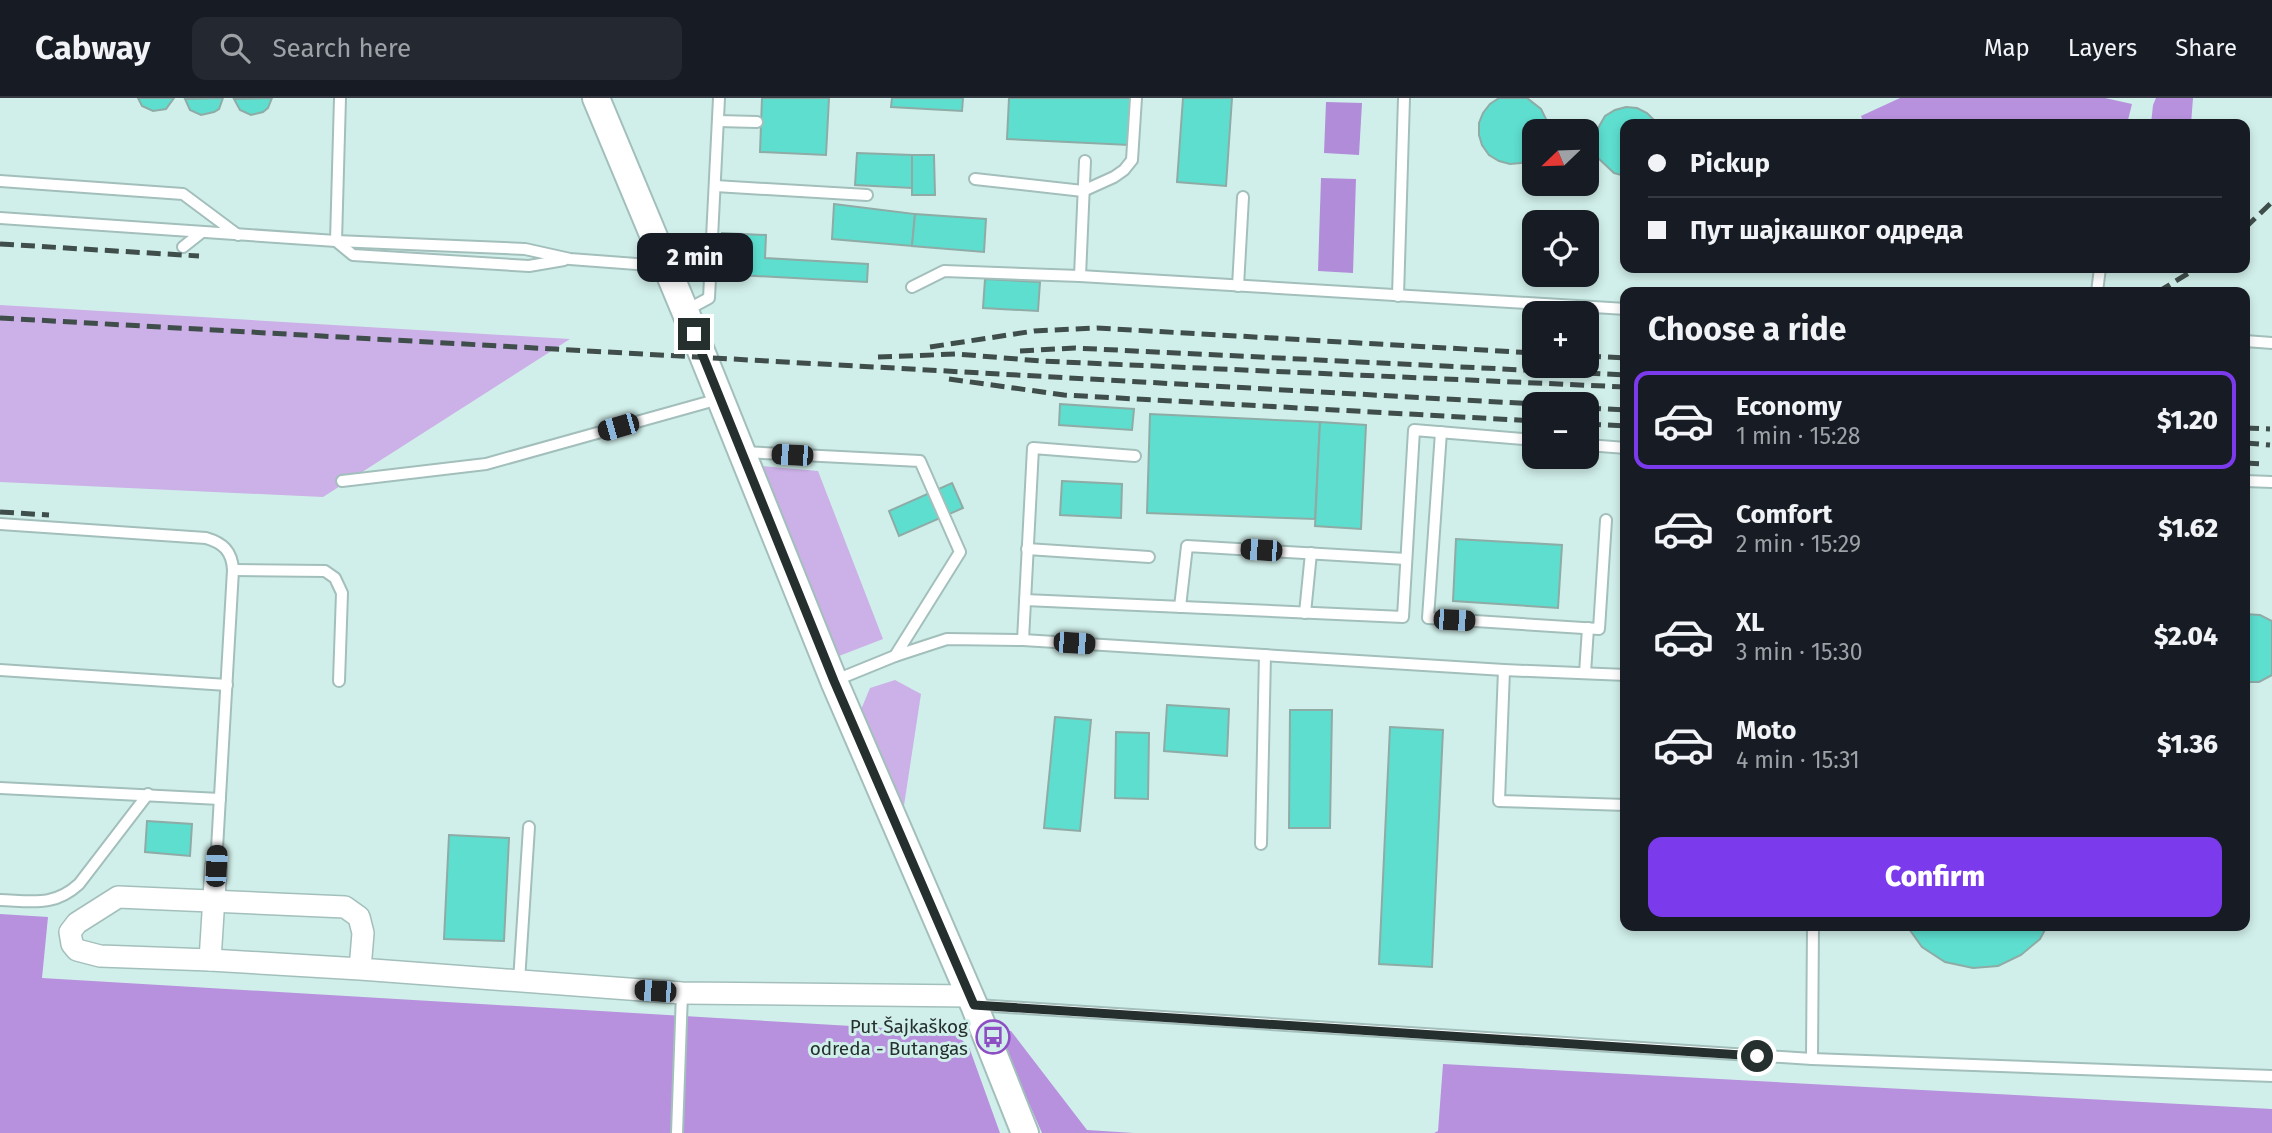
<!DOCTYPE html>
<html lang="en">
<head>
<meta charset="utf-8">
<style>
  :root { --surface:#171b24; --page:#242831; --text:#f1f3f6; --muted:#9ea1a6; --line:#363941; --accent:#7c3aed }
  body { margin:0; font-family:"Fira Sans",sans-serif; background:var(--page); color:var(--text); height:100vh; display:flex; flex-direction:column; font-size:26px; white-space:nowrap }
  * { box-sizing:border-box; margin:0 }
  p { font-size:23px; color:var(--muted) }
  .icon { flex:none; width:38px; height:38px; fill:none; stroke:currentColor; stroke-width:2; stroke-linecap:round; stroke-linejoin:round }
  .map { position:relative; flex:1; overflow:hidden }
  .drawer { position:absolute; left:1620px; top:189px; width:630px; height:644px; display:flex; flex-direction:column; background:var(--surface); border-radius:14px; box-shadow:0 4px 10px #0003 }
  .drawer>* { flex:none }
  .hud { position:absolute; left:1620px; top:21px; width:630px; height:154px; border-radius:14px; box-shadow:0 4px 10px #0003; display:grid; align-content:center; height:154px; padding:0 28px; background:var(--surface) }
  .needle { width:46px; rotate:247deg }
  .buttons { position:absolute; left:1522px; top:21px; display:grid; gap:14px }
  .buttons a { display:grid; place-items:center; width:77px; height:77px; border-radius:14px; background:var(--surface); box-shadow:0 4px 10px #0003; font-size:35px }
  .end { position:absolute; width:32px; height:32px; margin:-16px; border:9px solid #25302e; background:#fff; box-shadow:0 0 0 4px #fff }
  .from { border-radius:50% }
  .bubble { position:absolute; height:49px; border-radius:14px; background:var(--surface); box-shadow:0 4px 10px #0003; font-size:23px; font-weight:800; line-height:49px; text-align:center }
  .car { position:absolute; width:21px; height:42px; margin:-21px -10px; border-radius:9px; box-shadow:0 0 5px 2px #0007; background:linear-gradient(#222 24%,#8ab4d8 0 40%,#222 0 76%,#8ab4d8 0 86%,#222 0) }
  .hud b { display:flex; align-items:center; gap:24px; height:66px; font-size:26px }
  .hud b+b { border-top:2px solid var(--line) }
  .hud i { width:18px; height:18px; background:var(--text) }
  ul { padding:0; list-style:none }
  li { display:flex; align-items:center; gap:21px; height:98px; margin:0 14px 10px; padding:0 14px; border:4px solid transparent; border-radius:14px }
  li div { flex:1 }
  li b { display:block; font-size:26px }
  li em { font-style:normal; font-weight:800 }
  li.on { border-color:var(--accent) }
  li>.icon { width:63px; height:63px; stroke-width:1.5 }
  h2 { padding:0 28px; font-size:32px; line-height:84px }
  .button { display:flex; gap:14px; margin-top:auto; padding:14px 28px }
  .button a { flex:1; height:80px; border-radius:14px; background:var(--accent); color:#fff; font-size:28px; font-weight:800; line-height:80px; text-align:center }
  header { display:flex; align-items:center; gap:42px; box-sizing:border-box; height:98px; padding:0 35px; background:var(--surface); border-bottom:2px solid var(--line) }
  header strong { font-size:33px }
  nav { display:flex; gap:38px; margin-inline-start:auto; font-size:24px }
  .search { width:490px; height:63px; background:var(--page); display:flex; align-items:center; gap:18px; box-sizing:border-box; padding:0 24px; border-radius:14px; color:var(--muted); font-size:26px }
  .map>svg:first-child { display:block }
  .green { fill:#cbb1e7 }
  .forest { fill:#b791de }
  .water { fill:#b18cd9 }
  .building { fill:#5ddecf; stroke:#8faba6; stroke-width:2 }
  .lines { fill:none; stroke-linecap:round; stroke-linejoin:round }
  .service-casing { stroke:#a3bfbb; stroke-width:14 }
  .minor-casing { stroke:#a3bfbb; stroke-width:24 }
  .tertiary-casing { stroke:#a3bfbb; stroke-width:30 }
  .service { stroke:#fff; stroke-width:10 }
  .minor { stroke:#fff; stroke-width:21 }
  .tertiary { stroke:#fff; stroke-width:26 }
  .rail { stroke:#404e4b; stroke-width:5; stroke-dasharray:14 7; stroke-linecap:butt }
  .route { stroke:#25302e; stroke-width:9 }
  .labels { text-anchor:middle; dominant-baseline:central; stroke-width:6; stroke-linejoin:round; paint-order:stroke }
  .poi-label { font-size:19px; fill:#25302e; stroke:#d1efea; text-anchor:end }
</style>
</head>
<body>
<header>
<strong>Cabway</strong>
<div class="search"><svg class="icon" aria-label="search" viewBox="0 0 24 24"><circle cx="10" cy="10" r="6"/><path d="M15 15l6 6"/></svg>Search here</div>
<nav><a>Map</a><a>Layers</a><a>Share</a></nav>
</header>
<div class="map">
<svg width="2272" height="1035" viewBox="0 0 2272 1035">
  <rect width="100%" height="100%" fill="#d1efea"/>
  <g class="green">
    <polygon points="0,207 570,241 323,399 0,384"/>
    <polygon points="761,368 818,373 883,541 839,558"/>
    <polygon points="895,582 921,596 903,714 860,614 870,590"/>
  </g>
  <g class="forest">
    <polygon points="1900,0 2105,0 2132,6 2127,26 1864,26 1861,18"/>
    <polygon points="2156,0 2193,0 2191,26 2151,26 2153,7"/>
    <polygon points="0,816 48,819 42,880 954,934 969,949 1000,1035 0,1035"/>
    <polygon points="997,933 1011,933 1087,1032 1134,1035 1042,1035"/>
    <polygon points="1443,966 2272,1011 2272,1035 1434,1035 1438,1033"/>
  </g>
  <g class="water">
    <polygon points="1326,4 1362,5 1359,57 1324,55"/>
    <polygon points="1321,80 1356,81 1353,175 1318,173"/>
  </g>
  <g class="building">
    <polygon points="138,0 174,0 166,11 153,13 142,8"/>
    <polygon points="223,0 219,11 214,14 201,17 190,12 185,1"/>
    <polygon points="272,0 268,10 263,14 251,17 240,12 234,1"/>
    <polygon points="762,0 829,0 826,57 760,54"/>
    <polygon points="892,0 963,0 962,13 891,9"/>
    <polygon points="1009,0 1131,0 1129,47 1007,41"/>
    <polygon points="1183,0 1232,0 1226,88 1177,84"/>
    <polygon points="1499,0 1527,0 1541,11 1546,21 1548,32 1535,33 1535,58 1532,61 1521,65 1510,66 1499,63 1489,57 1482,47 1479,37 1479,25 1483,15 1490,6"/>
    <polygon points="1626,9 1637,10 1647,15 1658,26 1626,26 1625,78 1614,75 1598,60 1594,49 1594,37 1605,18 1615,12"/>
    <polygon points="857,55 912,57 912,90 855,87"/>
    <polygon points="912,57 934,57 935,97 912,97"/>
    <polygon points="834,106 915,116 912,148 832,141"/>
    <polygon points="915,116 986,121 984,154 912,148"/>
    <polygon points="722,135 766,137 765,160 868,166 867,184 720,176"/>
    <polygon points="985,181 1040,184 1038,213 983,210"/>
    <polygon points="1060,306 1134,311 1132,332 1059,327"/>
    <polygon points="1150,316 1320,324 1315,421 1147,415"/>
    <polygon points="1320,324 1366,327 1361,431 1315,428"/>
    <polygon points="1062,383 1122,386 1121,420 1060,417"/>
    <polygon points="952,385 963,410 899,438 889,413"/>
    <polygon points="1456,441 1562,447 1558,510 1453,503"/>
    <polygon points="2245,516 2260,517 2272,523 2272,577 2259,584 2245,584"/>
    <polygon points="1167,607 1229,611 1227,658 1164,653"/>
    <polygon points="1290,612 1332,612 1330,730 1289,730"/>
    <polygon points="1055,619 1091,622 1080,733 1044,730"/>
    <polygon points="1390,629 1443,632 1432,869 1379,866"/>
    <polygon points="1116,634 1149,635 1148,701 1115,700"/>
    <polygon points="147,723 192,726 190,758 145,754"/>
    <polygon points="449,737 509,740 504,843 444,841"/>
    <polygon points="1907,828 2047,828 2040,841 2021,857 1998,868 1973,870 1945,864 1922,849"/>
  </g>
  <g class="lines">
    <defs>
      <g id="service">
        <polyline points="718,23 757,24"/>
        <polyline points="975,81 1083,93 1114,79 1124,72 1132,62 1136,0"/>
        <polyline points="0,83 183,96 238,137"/>
        <polyline points="715,88 867,97"/>
        <polyline points="0,120 336,143 525,151 570,161 663,168"/>
        <polyline points="336,143 353,157 529,168 564,162"/>
        <polyline points="336,143 340,0"/>
        <polyline points="183,149 202,134"/>
        <polyline points="1080,178 1085,63"/>
        <polyline points="1238,188 1243,99"/>
        <polyline points="912,189 944,173 1080,178 1626,211"/>
        <polyline points="2097,194 2100,170"/>
        <polyline points="1398,198 1404,0"/>
        <polyline points="685,213 709,200 719,0"/>
        <polyline points="2245,243 2272,245"/>
        <polyline points="1441,334 1428,520 1599,531 1606,422"/>
        <polyline points="1587,347 1626,350"/>
        <polyline points="742,354 920,363 960,454 895,558"/>
        <polyline points="342,383 486,366 719,301"/>
        <polyline points="2245,383 2272,384"/>
        <path d="M0 426 206 440C223 445 232 453 233 472L216 768"/>
        <polyline points="1027,451 1149,459"/>
        <polyline points="233,472 325,473 335,480 342,495 339,583"/>
        <polyline points="1025,502 1403,519 1414,332 1535,342"/>
        <polyline points="1180,509 1187,448 1406,461"/>
        <polyline points="1305,515 1311,455"/>
        <polyline points="1023,542 1033,350 1135,358"/>
        <polyline points="0,572 227,587"/>
        <polyline points="1504,572 1499,703 1626,707"/>
        <polyline points="1585,575 1588,530"/>
        <polyline points="836,582 895,558 947,541 1023,542 1504,572 1626,577"/>
        <polyline points="0,690 220,701"/>
        <polyline points="1261,746 1265,557"/>
        <path d="M0 802C32 803 54 809 79 786L148 696"/>
        <polyline points="519,883 529,729"/>
        <polyline points="977,907 1812,961 2272,978"/>
        <polyline points="1812,961 1813,828"/>
        <polyline points="677,1035 682,895"/>
      </g>
      <g id="minor">
        <polyline points="210,862 216,768"/>
        <polyline points="360,871 363,835 359,819 345,809 118,799 77,825 70,834 72,846 77,852 100,858 210,862 360,871 682,895 970,898"/>
      </g>
      <polyline id="tertiary" points="596,0 685,213 834,583 974,907 1025,1035"/>
    </defs>
    <use href="#service" class="service-casing"/>
    <use href="#minor" class="minor-casing"/>
    <use href="#tertiary" class="tertiary-casing"/>
    <use href="#service" class="service"/>
    <use href="#minor" class="minor"/>
    <use href="#tertiary" class="tertiary"/>
    <g class="rail">
      <polyline points="2245,130 2272,104"/>
      <polyline points="0,146 199,158"/>
      <polyline points="2158,194 2197,170"/>
      <polyline points="0,220 1535,306"/>
      <polyline points="930,249 1034,233 1097,230 1535,255"/>
      <polyline points="1020,253 1075,250 1626,277"/>
      <polyline points="1587,258 1626,260"/>
      <polyline points="878,259 957,256 1041,263 1626,289"/>
      <polyline points="949,281 1064,297 1535,323"/>
      <polyline points="1587,310 1626,312"/>
      <polyline points="1587,326 1626,328"/>
      <polyline points="2245,330 2270,331"/>
      <polyline points="2245,345 2270,347"/>
      <polyline points="2245,365 2265,366"/>
      <polyline points="0,414 49,417"/>
    </g>
  </g>
  <g class="lines">
    <polyline class="route" points="694,236 834,583 974,907 1757,958"/>
  </g>
  <defs>
    <symbol id="bus-ring" viewBox="-11 -11 22 22"><circle r="9.5" fill="#d1efea" stroke="#8e4fc5" stroke-width="1.5"/><path d="M-5-6H5V4H4V6H2V4H-2V6H-4V4H-5ZM-3.5-4V0h7V-4ZM-3.5 1.2v1.5H-2V1.2ZM2 1.2v1.5H3.5V1.2Z" fill="#8e4fc5"/></symbol>
  </defs>
  <g fill-rule="evenodd">
    <use href="#bus-ring" x="974" y="920" width="38" height="38"/>
  </g>
  <g class="labels">
    <g class="poi-label">
      <text x="968" y="928">Put Šajkaškog<tspan x="968" dy="22">odreda - Butangas</tspan></text>
    </g>
  </g>
</svg>
<div class="buttons">
<a><svg class="needle" viewBox="-14 -14 28 28"><path d="M0-13l5 13h-10z" fill="#e53935"/><path d="M0 13l5-13h-10z" fill="#9ea1a6"/></svg></a>
<a><svg class="icon" aria-label="locate" viewBox="0 0 24 24"><circle cx="12" cy="12" r="6"/><path d="M12 2v4M12 18v4M2 12h4M18 12h4"/></svg></a>
<a>+</a>
<a>−</a>
</div>
<i class="end from" style="left:1757px;top:958px"></i>
<i class="end" style="left:694px;top:236px"></i>
<div class="bubble" style="left:637px;top:135px;width:116px">2 min</div>
<i class="car" style="left:618px;top:329px;rotate:254deg"></i>
<i class="car" style="left:792px;top:357px;rotate:273deg"></i>
<i class="car" style="left:1261px;top:452px;rotate:274deg"></i>
<i class="car" style="left:1454px;top:522px;rotate:93deg"></i>
<i class="car" style="left:1074px;top:545px;rotate:94deg"></i>
<i class="car" style="left:216px;top:768px;rotate:3deg"></i>
<i class="car" style="left:655px;top:893px;rotate:274deg"></i>
<div class="hud">
<b><i class="from"></i>Pickup</b>
<b><i></i>Пут шајкашког одреда</b>
</div>
<section class="drawer">
<h2>Choose a ride</h2>
<ul>
<li class="on"><svg class="icon" aria-label="car" viewBox="0 0 24 24"><path d="M5 17H2v-5l4-1 3-4h7l3 4 3 1v5h-3M9 17h6M6 11h13"/><circle cx="7" cy="17" r="2"/><circle cx="17" cy="17" r="2"/></svg><div><b>Economy</b><p>1 min · 15:28</p></div><em>$1.20</em></li>
<li><svg class="icon" aria-label="car" viewBox="0 0 24 24"><path d="M5 17H2v-5l4-1 3-4h7l3 4 3 1v5h-3M9 17h6M6 11h13"/><circle cx="7" cy="17" r="2"/><circle cx="17" cy="17" r="2"/></svg><div><b>Comfort</b><p>2 min · 15:29</p></div><em>$1.62</em></li>
<li><svg class="icon" aria-label="car" viewBox="0 0 24 24"><path d="M5 17H2v-5l4-1 3-4h7l3 4 3 1v5h-3M9 17h6M6 11h13"/><circle cx="7" cy="17" r="2"/><circle cx="17" cy="17" r="2"/></svg><div><b>XL</b><p>3 min · 15:30</p></div><em>$2.04</em></li>
<li><svg class="icon" aria-label="car" viewBox="0 0 24 24"><path d="M5 17H2v-5l4-1 3-4h7l3 4 3 1v5h-3M9 17h6M6 11h13"/><circle cx="7" cy="17" r="2"/><circle cx="17" cy="17" r="2"/></svg><div><b>Moto</b><p>4 min · 15:31</p></div><em>$1.36</em></li>
</ul>
<div class="button"><a>Confirm</a></div>
</section>
</div>
</body>
</html>
